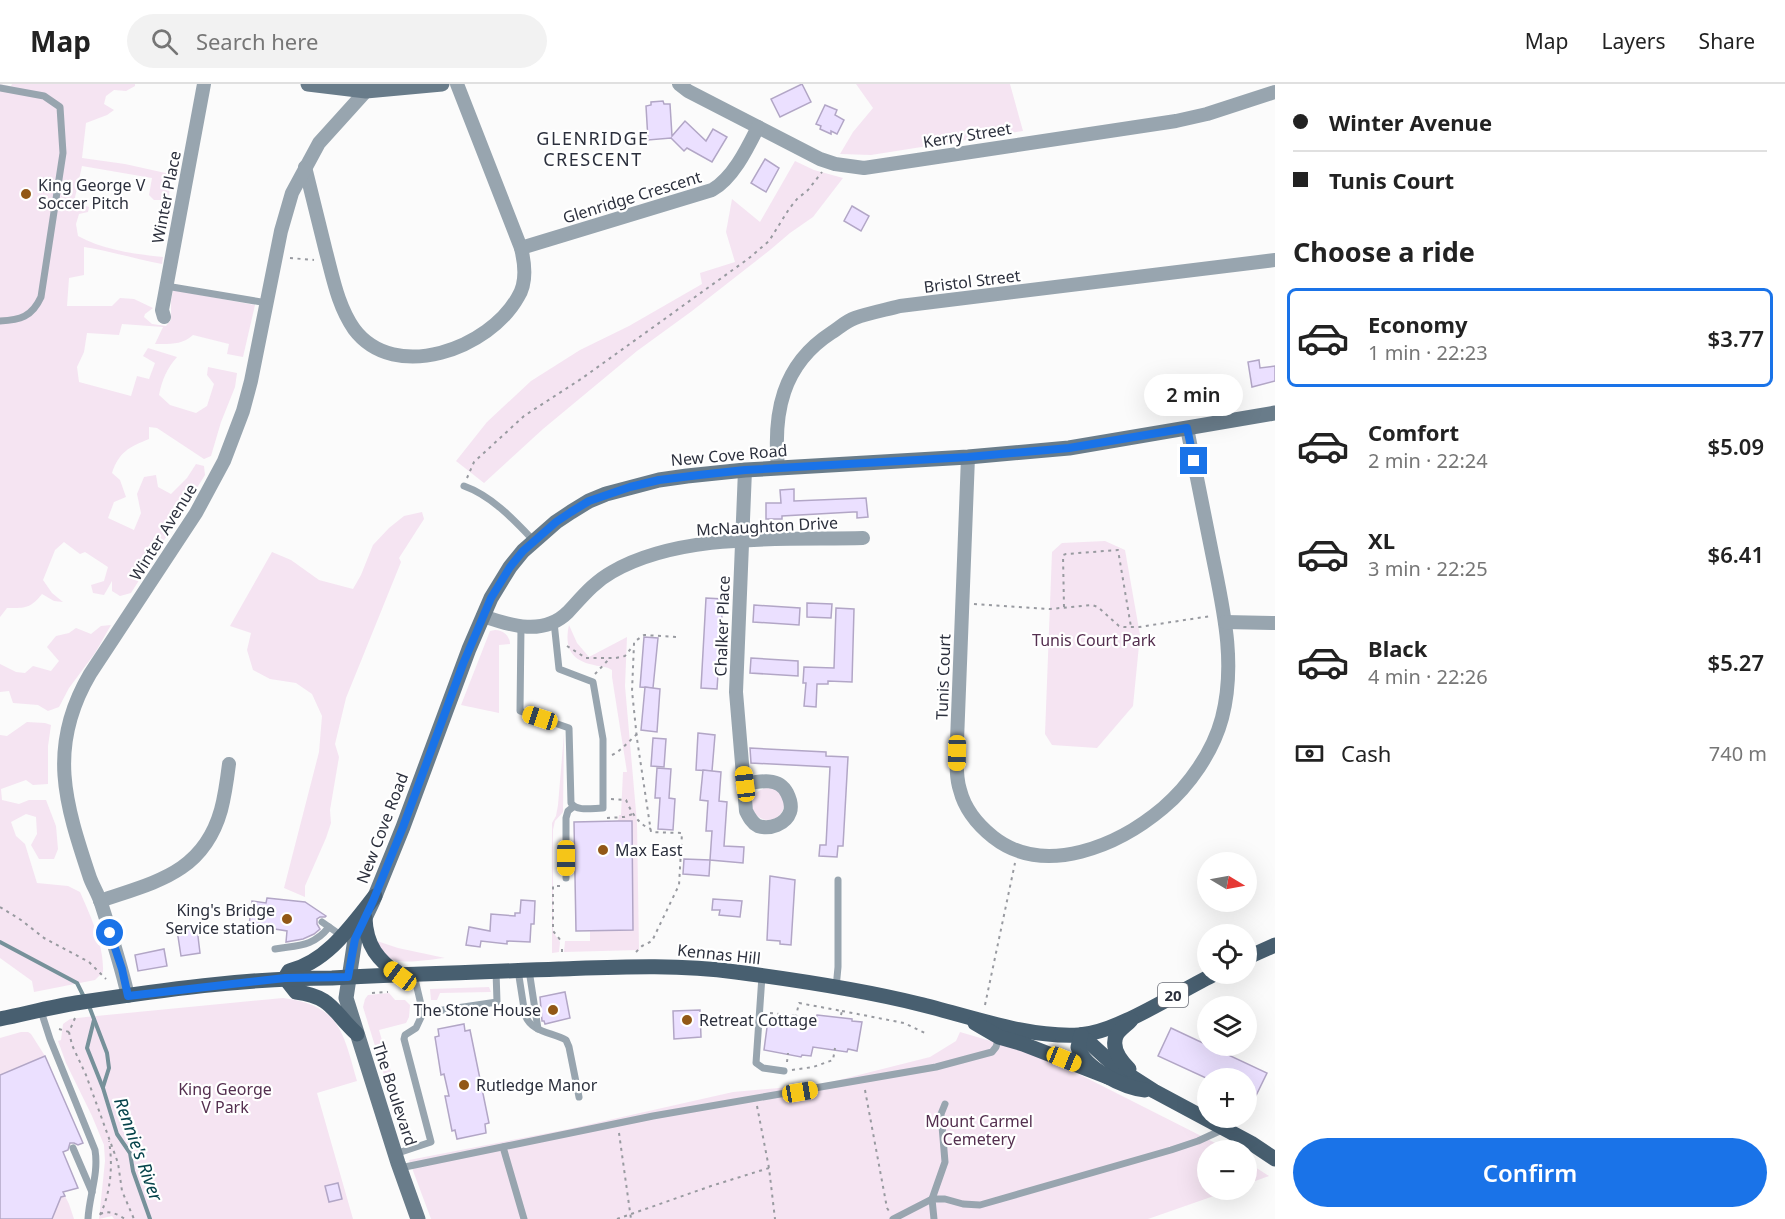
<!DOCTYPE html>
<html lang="en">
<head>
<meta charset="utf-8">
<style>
  :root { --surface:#fff; --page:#f2f2f2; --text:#222; --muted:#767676; --line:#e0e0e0; --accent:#1a73e8 }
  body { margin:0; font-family:"Noto Sans",sans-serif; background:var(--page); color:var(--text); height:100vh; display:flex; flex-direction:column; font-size:22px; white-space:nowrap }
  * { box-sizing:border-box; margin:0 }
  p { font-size:20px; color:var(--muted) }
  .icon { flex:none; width:33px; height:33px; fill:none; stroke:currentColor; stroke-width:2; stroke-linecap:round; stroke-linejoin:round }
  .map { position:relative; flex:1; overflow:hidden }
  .details { display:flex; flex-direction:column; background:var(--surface); width:510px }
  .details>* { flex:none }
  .guide { display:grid; align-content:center; height:132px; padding:0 18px; background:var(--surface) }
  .needle { width:39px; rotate:100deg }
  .buttons { position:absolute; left:1197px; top:768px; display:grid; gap:12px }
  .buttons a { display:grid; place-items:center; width:60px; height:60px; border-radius:50%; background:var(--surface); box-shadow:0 6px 24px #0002; font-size:30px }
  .end { position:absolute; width:27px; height:27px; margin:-14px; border:8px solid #1a73e8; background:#fff; box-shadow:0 0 0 3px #fff }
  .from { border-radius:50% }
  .bubble { position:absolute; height:42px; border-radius:21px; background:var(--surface); box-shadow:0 6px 24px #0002; font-size:20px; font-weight:600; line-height:42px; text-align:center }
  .car { position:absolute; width:18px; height:36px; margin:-18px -9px; border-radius:8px; box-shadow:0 0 4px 2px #0007; background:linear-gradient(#f5c518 24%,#345 0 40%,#f5c518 0 76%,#345 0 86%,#f5c518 0) }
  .guide b { display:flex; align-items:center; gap:21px; height:57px; font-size:22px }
  .guide b+b { border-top:2px solid var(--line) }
  .guide i { width:15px; height:15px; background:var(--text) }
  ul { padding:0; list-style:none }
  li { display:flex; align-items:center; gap:18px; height:99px; margin:0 12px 9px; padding:0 6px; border:3px solid transparent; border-radius:9px }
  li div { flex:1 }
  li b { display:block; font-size:22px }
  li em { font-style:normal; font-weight:600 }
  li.on { border-color:var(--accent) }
  li>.icon { width:54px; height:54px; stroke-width:1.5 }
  h2 { padding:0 18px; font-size:27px; line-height:72px }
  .pay { display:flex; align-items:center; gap:15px; height:66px; padding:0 18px; font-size:22px }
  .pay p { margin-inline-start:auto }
  .primary-button { display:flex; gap:12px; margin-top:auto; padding:12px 18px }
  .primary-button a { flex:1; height:69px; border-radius:36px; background:var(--accent); color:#fff; font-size:24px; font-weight:600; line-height:69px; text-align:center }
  header { display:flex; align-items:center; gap:36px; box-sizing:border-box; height:84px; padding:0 30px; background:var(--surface); border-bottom:2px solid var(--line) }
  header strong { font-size:28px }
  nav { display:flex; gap:33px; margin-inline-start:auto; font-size:21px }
  .search { width:420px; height:54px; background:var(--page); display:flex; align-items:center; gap:15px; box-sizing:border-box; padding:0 21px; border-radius:33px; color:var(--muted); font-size:22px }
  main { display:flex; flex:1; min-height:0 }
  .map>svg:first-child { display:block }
  .green { fill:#f5e4f2 }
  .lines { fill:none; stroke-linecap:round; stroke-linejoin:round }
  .stream { stroke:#76919a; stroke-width:4 }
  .building { fill:#ebe0ff; stroke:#b2a6c6; stroke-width:1.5 }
  .path { stroke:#989aa0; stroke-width:2; stroke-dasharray:3 4.5; stroke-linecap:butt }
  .lane { stroke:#98a5af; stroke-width:7 }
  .street { stroke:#98a5af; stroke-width:14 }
  .secondary { stroke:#697c8a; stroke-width:15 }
  .primary { stroke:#485f70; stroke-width:15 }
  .route { stroke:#1a73e8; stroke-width:8 }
  .poi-dot { fill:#925816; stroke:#fff; stroke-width:2 }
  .labels { text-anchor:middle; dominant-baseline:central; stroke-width:4.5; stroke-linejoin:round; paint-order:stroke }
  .shield { fill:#fff; stroke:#6b6e77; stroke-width:1.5 }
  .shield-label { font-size:15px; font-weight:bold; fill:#2c303d }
  .street-label { font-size:16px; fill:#2c303d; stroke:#fff }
  .poi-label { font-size:16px; fill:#2c303d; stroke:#fff; text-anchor:start }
  .park-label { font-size:16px; fill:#542f4f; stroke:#fff }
  .neighbourhood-label { font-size:18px; letter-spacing:1.5px; fill:#2c303d; stroke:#fff }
  .water-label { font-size:18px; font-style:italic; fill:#06434b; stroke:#fff }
</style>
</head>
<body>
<header>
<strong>Map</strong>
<div class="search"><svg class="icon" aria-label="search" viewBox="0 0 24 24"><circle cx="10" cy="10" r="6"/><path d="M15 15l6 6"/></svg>Search here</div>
<nav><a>Map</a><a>Layers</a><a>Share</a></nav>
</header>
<main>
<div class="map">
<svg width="1275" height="1135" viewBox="0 0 1275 1135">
  <rect width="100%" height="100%" fill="#fbfbfb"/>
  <g class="green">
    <path d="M0 0 11 2 12 0H135V2L126 7 114 6 106 12 104 20 114 26 107 31 86 39 82 74 125 80 170 90 169 116H154L149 111 152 94 82 82 74 118 89 123 88 128 79 130 76 140 78 152C103 166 135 170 163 173L162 180C135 175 110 167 84 163V191L69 194 67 222H112L120 214 134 215 153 224 145 230 144 233 152 240 166 242 171 236V217L173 206 255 221 243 273 227 270 229 260 193 251C182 261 170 260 155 260L163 243 122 240 119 251 87 249 84 268 77 283 79 298 131 312 137 292 149 295 155 279 143 272 148 264 177 273C167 284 162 296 159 311L170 321 196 329 207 322 214 300 207 291 208 283 237 289 235 303 221 338 211 372 204 375 157 344 149 343V355C129 363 119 368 112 389L120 396 126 413 114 418 108 434 134 446 141 429 137 410 144 393 156 391 158 403 171 410 187 394 196 380 204 382 205 391 131 509 120 512 112 507V497L104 511 93 509 91 501 104 497 108 483 85 468 80 470 64 458 55 466 43 496 52 509 63 518 54 517 42 510C30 525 25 524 7 524L0 533Z"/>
    <polygon points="856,0 1010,0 1023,47 871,71 840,70 853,48 873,24"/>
    <polygon points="795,77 814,86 843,94 813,133 790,149 770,166 692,227 637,267 543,345 484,399 456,377 487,338 531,297 580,266 629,242 702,200 700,189 735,178 726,148 732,115 760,138"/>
    <polygon points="422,428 424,435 399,474 401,478 346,614 335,660 339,673 330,726 331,739 326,754 305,802 305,813 284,804 319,668 322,632 312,610 296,599 270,595 253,586 247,566 251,549 230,542 272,468 291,476 319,496 353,505 361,491 373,461 389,444 404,432"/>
    <polygon points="1105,457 1125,466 1140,551 1133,622 1097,664 1052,661 1045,650 1052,468 1062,459"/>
    <polygon points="111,541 95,569 69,604 59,623 48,627 38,621 13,619 9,607 0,608 0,580 16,588 25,589 33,582 51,587 59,577 47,563 56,552 69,549 76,544 91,550 101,542"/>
    <path d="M569 541 577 559 589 573 627 553 625 602 637 739 639 866 564 868 565 857H590V847L633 846 632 737H618L619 731H621L623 688H627L612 593V586C606 582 601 583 594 581 571 577 564 563 569 541Z"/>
    <path d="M495 546C503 546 510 552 510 560L499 561V629L461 621 490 547Z"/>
    <path d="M27 638 45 639 51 641 48 662V700L33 701 26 696 1 705 2 716 19 720 29 716H46L56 742 58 765 54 775H39L31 761 37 750 36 733 26 730 11 738 16 752 25 760 37 799 68 802 80 808C91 833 104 861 103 888L95 896 34 908 32 897 0 874V651L7 652Z"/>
    <polygon points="564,650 563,728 555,737 553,746 553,848 560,858 559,868 552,869 552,739 556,732 558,721"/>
    <circle cx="768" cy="720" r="16"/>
    <path d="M377 857 398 864 445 874C432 875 398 882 388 873 383 869 380 863 377 857Z"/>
    <polygon points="489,903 491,908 440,909 437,916 431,916 430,905"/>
    <polygon points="389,909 395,916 405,916 410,921 409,933 406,939 379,946 406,1039 400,1043 363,923 365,915 368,911"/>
    <path d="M283 914C340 921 343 948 357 997L317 1009 353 1135H114L112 1132 99 1135 105 1077 104 1061 92 1032 66 979 58 957 61 956 63 940 70 935 86 933Z"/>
    <polygon points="21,948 28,948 31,950 45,972 0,991 0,954"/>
    <polygon points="960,948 1045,973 1227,1065 1230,1066 1208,1066 1208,1106 1231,1106 1148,1135 431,1135 409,1076 569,1045 733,1008 823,1000 930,973 956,957"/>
    <polygon points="1246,1078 1247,1078 1269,1092 1247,1100"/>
    <polygon points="65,1112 69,1120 74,1135 52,1135 61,1113"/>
  </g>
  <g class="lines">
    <g class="stream">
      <polyline points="0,858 77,899 84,913"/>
      <polyline points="89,922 107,969 109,984 103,1003"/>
      <polyline points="94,936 87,964 103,1004 117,1050 130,1069 133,1087 150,1135"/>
    </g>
  </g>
  <g class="building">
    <polygon points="802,0 811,18 780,33 771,15"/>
    <polygon points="663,17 664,20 670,20 672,52 685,37 706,57 713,45 727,53 712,78 687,64 684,67 671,54 648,56 646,22 651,21 651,18"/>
    <polygon points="825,21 837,26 835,31 844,36 837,50 831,47 831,50 820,45 821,42 816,40"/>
    <polygon points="765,75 779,84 766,108 751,99"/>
    <polygon points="852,122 869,132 861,147 844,137"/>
    <polygon points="1259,276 1260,284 1275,282 1275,297 1252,303 1248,278"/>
    <polygon points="794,405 794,417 866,414 868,433 857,434 857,428 853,428 782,432 782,435 766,435 766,419 781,419 780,406"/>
    <polygon points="706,514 723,515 717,605 701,604"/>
    <polygon points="807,519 832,520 831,534 807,533"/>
    <polygon points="754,521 800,524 799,541 753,538"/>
    <polygon points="836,524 854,525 852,598 828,597 828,600 817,600 816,623 804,622 806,599 803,599 804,583 834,584"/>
    <polygon points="644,553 658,554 653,604 640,603"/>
    <polygon points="751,574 798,577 798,592 750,589"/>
    <polygon points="645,603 660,605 657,648 641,646"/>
    <polygon points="698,649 715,651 712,687 696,686"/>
    <polygon points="653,654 666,655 664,683 651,682"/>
    <polygon points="750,664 826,668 826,672 848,673 843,762 838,762 837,773 819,772 820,761 826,761 830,683 751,679"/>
    <polygon points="657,684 671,685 669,714 675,715 673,746 658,745 660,714 655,714"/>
    <polygon points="703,686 721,688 719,717 727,718 724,762 744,763 743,779 710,776 712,747 706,747 708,717 700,716"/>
    <polygon points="618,737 632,737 633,846 576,847 574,738"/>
    <polygon points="684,775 710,776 709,792 683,790"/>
    <polygon points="770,792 795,796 791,861 780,860 780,857 767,856"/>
    <polygon points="267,814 305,818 326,832 325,833 320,833 317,835 317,840 320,845 314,850 303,855 286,858 287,847 249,841 252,817 266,819"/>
    <polygon points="713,815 742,817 740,833 719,831 720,826 712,826"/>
    <polygon points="521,816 535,817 534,840 531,840 530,858 507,857 507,860 481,857 480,863 466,861 469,843 490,847 491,830 515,832 515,829 520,829"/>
    <polygon points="197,844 200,869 181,872 177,846"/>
    <polygon points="164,865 167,882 138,887 135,871"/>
    <polygon points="565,908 570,934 545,940 544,937 542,937 540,913"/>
    <polygon points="700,926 701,953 674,955 673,927"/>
    <polygon points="817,931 852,935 852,937 862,938 857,967 848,965 847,968 813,963 811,972 802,971 801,973 764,966 768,936 815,942"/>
    <polygon points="464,940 465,947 470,946 489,1039 485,1040 486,1049 457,1055 455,1046 452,1047 445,1012 449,1012 444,990 441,991 435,953 439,952 438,945"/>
    <polygon points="1171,944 1267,989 1246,1032 1246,994 1206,994 1158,972"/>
    <polygon points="45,972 83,1059 78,1061 74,1059 70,1059 68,1066 63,1068 78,1104 63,1108 65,1112 61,1113 52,1135 0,1135 0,991"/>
    <polygon points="338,1099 342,1115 329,1118 325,1102"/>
  </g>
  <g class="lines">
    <g class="path">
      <polyline points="290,174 314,176"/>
      <polyline points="467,394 474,378 524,332 581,295 748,175 769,157 789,125 797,115 808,106 822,88"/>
      <polyline points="974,520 1050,525 1092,521 1098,523 1119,542 1124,543 1139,543 1211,532"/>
      <polyline points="1064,523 1063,471 1066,470 1118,466 1131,543"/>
      <polyline points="567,562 586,574 616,574 625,572 633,562"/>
      <polyline points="595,590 610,574"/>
      <path d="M612 671C622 666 628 658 637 650"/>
      <path d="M611 715 626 716C631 728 639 741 651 745"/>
      <polyline points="607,734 624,733 633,730"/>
      <polyline points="560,802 553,802 553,847 562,858"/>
      <polyline points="0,823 21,836 44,854 89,878 106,895"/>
      <polyline points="562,868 562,861"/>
      <polyline points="636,868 642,862 652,857 679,801 682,749 651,748 637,655 632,607 634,560 634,558 644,551 678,553"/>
      <polyline points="372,909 388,908"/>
      <polyline points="985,921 1015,779"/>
      <polyline points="842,927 904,939 927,950"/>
      <polyline points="770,929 796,932"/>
      <polyline points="503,931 516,929"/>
      <polyline points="75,934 69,948 72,961 86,991 118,1079 122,1107 134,1135"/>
      <polyline points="794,941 799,919 842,927 840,935"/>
      <polyline points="59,945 69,948"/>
      <polyline points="787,978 788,969"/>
      <polyline points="792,986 813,983 833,976 835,964"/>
      <polyline points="865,1006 887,1124 889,1127"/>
      <polyline points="757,1022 769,1084 775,1135"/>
      <polyline points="619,1049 631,1135"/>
      <path d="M100 1130C110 1126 117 1130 125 1135"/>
      <path d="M100 1131C111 1108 113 1081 109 1057"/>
      <polyline points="617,1135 711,1102 769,1084"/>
    </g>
    <g class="lane">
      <path d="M0 4 44 12 60 23 63 69 41 213C32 233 20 236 0 237"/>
      <polyline points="166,202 267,219"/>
      <path d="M464 402C492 412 514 436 534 457"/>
      <path d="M521 543 520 627 569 644 571 719C577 728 593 724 603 724V655L593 598 559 585 554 538"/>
      <polyline points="566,794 566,734 568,727 573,723"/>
      <polyline points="322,838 342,852"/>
      <path d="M275 865C298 861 313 863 329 843"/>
      <path d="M518 886 525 931C532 949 552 948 566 956L569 963 579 1013"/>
      <polyline points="529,886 538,945"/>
      <polyline points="414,891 423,929"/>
      <polyline points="762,892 756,979 763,984 784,987"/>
      <polyline points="836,904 838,883 838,796"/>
      <path d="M41 927 50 955 95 1066C99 1090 89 1112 88 1135"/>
      <polyline points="503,1063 524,1135"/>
      <polyline points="73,1064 92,1108"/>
      <polyline points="395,1070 431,1058 404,955 405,951 416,944 423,929 497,918 496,887"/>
      <polyline points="400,1084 653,1032 936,983 992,968 996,963 999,953"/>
      <polyline points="893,1135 932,1115 945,1115 963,1120 980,1121 1171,1066 1198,1057 1224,1045"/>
      <polyline points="934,1135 932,1115 945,1078 941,1030 945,1020"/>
    </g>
    <g class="street">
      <polyline points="679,0 688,7 820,75 835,80 864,84 1176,37 1207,30 1275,8"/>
      <path d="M305 83C312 111 319 140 326 168 333 194 338 222 354 245 395 300 490 264 518 213 527 199 525 180 521 164L457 0"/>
      <path d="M521 164 712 106C733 94 747 65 758 43"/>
      <polyline points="164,233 162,226 204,0"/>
      <path d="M968 373 957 657C957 673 955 691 960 706 965 726 978 741 993 753 1045 794 1119 761 1163 724 1189 702 1213 668 1222 634 1237 577 1222 520 1211 464 1203 424 1195 384 1187 344"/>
      <path d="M778 384C773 329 782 281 831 249 839 244 846 237 855 234 869 229 885 226 900 222L1275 176"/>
      <path d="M745 386 736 608 746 727C749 733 752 739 758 742 770 746 786 740 790 728 792 722 790 715 787 709 779 693 760 697 745 700"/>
      <path d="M483 532C511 542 544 552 568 528 582 513 594 498 612 488 681 448 785 456 863 454"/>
      <polyline points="1225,538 1275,539"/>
      <path d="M100 817C154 798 203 790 221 726 225 711 227 696 229 680"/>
      <path d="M128 912C121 881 111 850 101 819 98 810 93 802 90 794 65 719 47 663 90 590L196 429 224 377 243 327 251 297 281 147 292 109 319 59 366 7"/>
    </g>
    <g class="secondary">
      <polyline points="308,0 366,7 442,0"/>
      <polyline points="418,1135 398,1079 346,914 355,855 373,817 403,743 469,565 491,514 510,483 523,467 556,438 571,428 589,417 606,410 659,396 687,392 745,386 968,373 1069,364 1275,329"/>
    </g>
    <g class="primary">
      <path d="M365 834C366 862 378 876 400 892"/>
      <polyline points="1246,874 1275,861"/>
      <path d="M286 892 289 887C327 878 352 841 375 812"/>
      <path d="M285 894 296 908C333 913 332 927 357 950"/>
      <path d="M0 935C25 930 51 923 76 919 161 906 246 894 332 894 407 890 483 888 559 885 618 883 677 880 736 888 797 896 859 905 919 920 969 932 1027 954 1079 951 1117 949 1179 907 1215 890"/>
      <polyline points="975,939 999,953 1023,960 1108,993"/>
      <polyline points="1081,951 1115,982 1154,1007 1251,1059 1275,1075"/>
      <path d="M1081 951 1078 963C1084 985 1125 1004 1145 1006"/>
      <path d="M1129 985C1120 976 1110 963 1117 950 1121 944 1127 941 1131 936"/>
    </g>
  </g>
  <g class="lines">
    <polyline class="route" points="110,849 122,885 128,912 285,894 348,893 355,855 373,817 403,743 463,580 491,514 510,483 523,467 556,438 571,428 589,417 630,403 659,396 699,391 745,386 968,373 1069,364 1187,344 1194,377"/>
  </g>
  <g class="poi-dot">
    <circle cx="26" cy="110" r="6"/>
    <circle cx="603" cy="766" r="6"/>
    <circle cx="287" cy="835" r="6"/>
    <circle cx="553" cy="926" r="6"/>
    <circle cx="687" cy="936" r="6"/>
    <circle cx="464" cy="1001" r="6"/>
  </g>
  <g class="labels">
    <rect class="shield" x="1158" y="899" width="30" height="24" rx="4.5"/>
    <g class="shield-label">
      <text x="1173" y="911">20</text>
    </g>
    <g class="street-label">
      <text transform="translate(967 51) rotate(-9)">Kerry Street</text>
      <text transform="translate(166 113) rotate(-79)">Winter Place</text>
      <text transform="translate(632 113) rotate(-17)">Glenridge Crescent</text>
      <text transform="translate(972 197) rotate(-7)">Bristol Street</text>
      <text transform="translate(729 371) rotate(-5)">New Cove Road</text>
      <text transform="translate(767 442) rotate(-3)">McNaughton Drive</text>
      <text transform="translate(163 448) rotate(-58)">Winter Avenue</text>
      <text transform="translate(722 542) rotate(-88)">Chalker Place</text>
      <text transform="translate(943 593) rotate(-88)">Tunis Court</text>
      <text transform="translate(382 744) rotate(-69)">New Cove Road</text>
      <text transform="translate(719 870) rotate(6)">Kennas Hill</text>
      <text transform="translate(395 1010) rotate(72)">The Boulevard</text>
    </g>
    <g class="poi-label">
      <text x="38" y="101">King George V<tspan x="38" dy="18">Soccer Pitch</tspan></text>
      <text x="615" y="766">Max East</text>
      <text x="275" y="826" text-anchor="end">King's Bridge<tspan x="275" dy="18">Service station</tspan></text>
      <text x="541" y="926" text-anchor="end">The Stone House</text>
      <text x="699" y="936">Retreat Cottage</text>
      <text x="476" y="1001">Rutledge Manor</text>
    </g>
    <g class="park-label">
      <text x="1094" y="556">Tunis Court Park</text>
      <text x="225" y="1005">King George<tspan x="225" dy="18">V Park</tspan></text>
      <text x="979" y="1037">Mount Carmel<tspan x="979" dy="18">Cemetery</tspan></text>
    </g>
    <g class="neighbourhood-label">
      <text x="593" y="54">GLENRIDGE<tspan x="593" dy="21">CRESCENT</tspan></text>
    </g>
    <g class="water-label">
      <text transform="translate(139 1065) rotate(70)">Rennie's River</text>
    </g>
  </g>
</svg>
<div class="buttons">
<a><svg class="needle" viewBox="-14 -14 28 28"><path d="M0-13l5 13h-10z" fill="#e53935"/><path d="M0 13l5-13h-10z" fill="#767676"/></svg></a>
<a><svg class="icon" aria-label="locate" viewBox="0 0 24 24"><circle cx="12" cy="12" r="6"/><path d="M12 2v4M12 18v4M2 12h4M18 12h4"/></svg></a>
<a><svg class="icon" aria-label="layers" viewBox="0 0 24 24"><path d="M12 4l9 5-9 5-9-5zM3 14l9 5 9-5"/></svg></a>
<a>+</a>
<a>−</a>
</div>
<i class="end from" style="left:110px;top:849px"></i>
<i class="end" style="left:1194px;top:377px"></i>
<div class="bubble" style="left:1144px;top:290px;width:99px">2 min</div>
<i class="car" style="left:540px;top:634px;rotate:288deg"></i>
<i class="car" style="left:957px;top:669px;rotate:181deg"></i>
<i class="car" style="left:745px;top:700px;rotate:353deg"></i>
<i class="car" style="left:566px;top:774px;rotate:180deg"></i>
<i class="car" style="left:400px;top:892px;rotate:307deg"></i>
<i class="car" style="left:1064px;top:975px;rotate:112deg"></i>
<i class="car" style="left:800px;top:1008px;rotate:80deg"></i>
</div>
<section class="details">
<div class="guide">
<b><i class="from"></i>Winter Avenue</b>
<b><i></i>Tunis Court</b>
</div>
<h2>Choose a ride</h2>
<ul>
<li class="on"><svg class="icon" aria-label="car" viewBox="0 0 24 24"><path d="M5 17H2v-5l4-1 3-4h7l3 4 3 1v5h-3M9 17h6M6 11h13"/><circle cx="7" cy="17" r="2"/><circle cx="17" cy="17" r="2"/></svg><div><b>Economy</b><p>1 min · 22:23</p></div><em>$3.77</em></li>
<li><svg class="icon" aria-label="car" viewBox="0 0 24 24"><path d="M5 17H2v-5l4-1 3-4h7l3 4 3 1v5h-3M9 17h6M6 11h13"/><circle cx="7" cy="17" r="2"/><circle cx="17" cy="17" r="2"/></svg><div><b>Comfort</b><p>2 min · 22:24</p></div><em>$5.09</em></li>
<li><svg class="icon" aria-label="car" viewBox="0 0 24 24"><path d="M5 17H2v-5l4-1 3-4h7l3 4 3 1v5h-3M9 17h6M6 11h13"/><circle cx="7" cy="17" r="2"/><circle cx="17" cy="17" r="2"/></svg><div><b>XL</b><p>3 min · 22:25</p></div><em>$6.41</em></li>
<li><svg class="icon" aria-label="car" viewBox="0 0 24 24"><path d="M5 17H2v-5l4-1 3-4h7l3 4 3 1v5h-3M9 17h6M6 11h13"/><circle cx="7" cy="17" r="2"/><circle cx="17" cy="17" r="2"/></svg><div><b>Black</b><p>4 min · 22:26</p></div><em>$5.27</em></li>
</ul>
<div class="pay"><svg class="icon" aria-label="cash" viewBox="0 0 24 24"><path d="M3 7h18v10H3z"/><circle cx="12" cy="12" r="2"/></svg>Cash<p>740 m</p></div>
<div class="primary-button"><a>Confirm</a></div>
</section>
</main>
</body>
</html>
